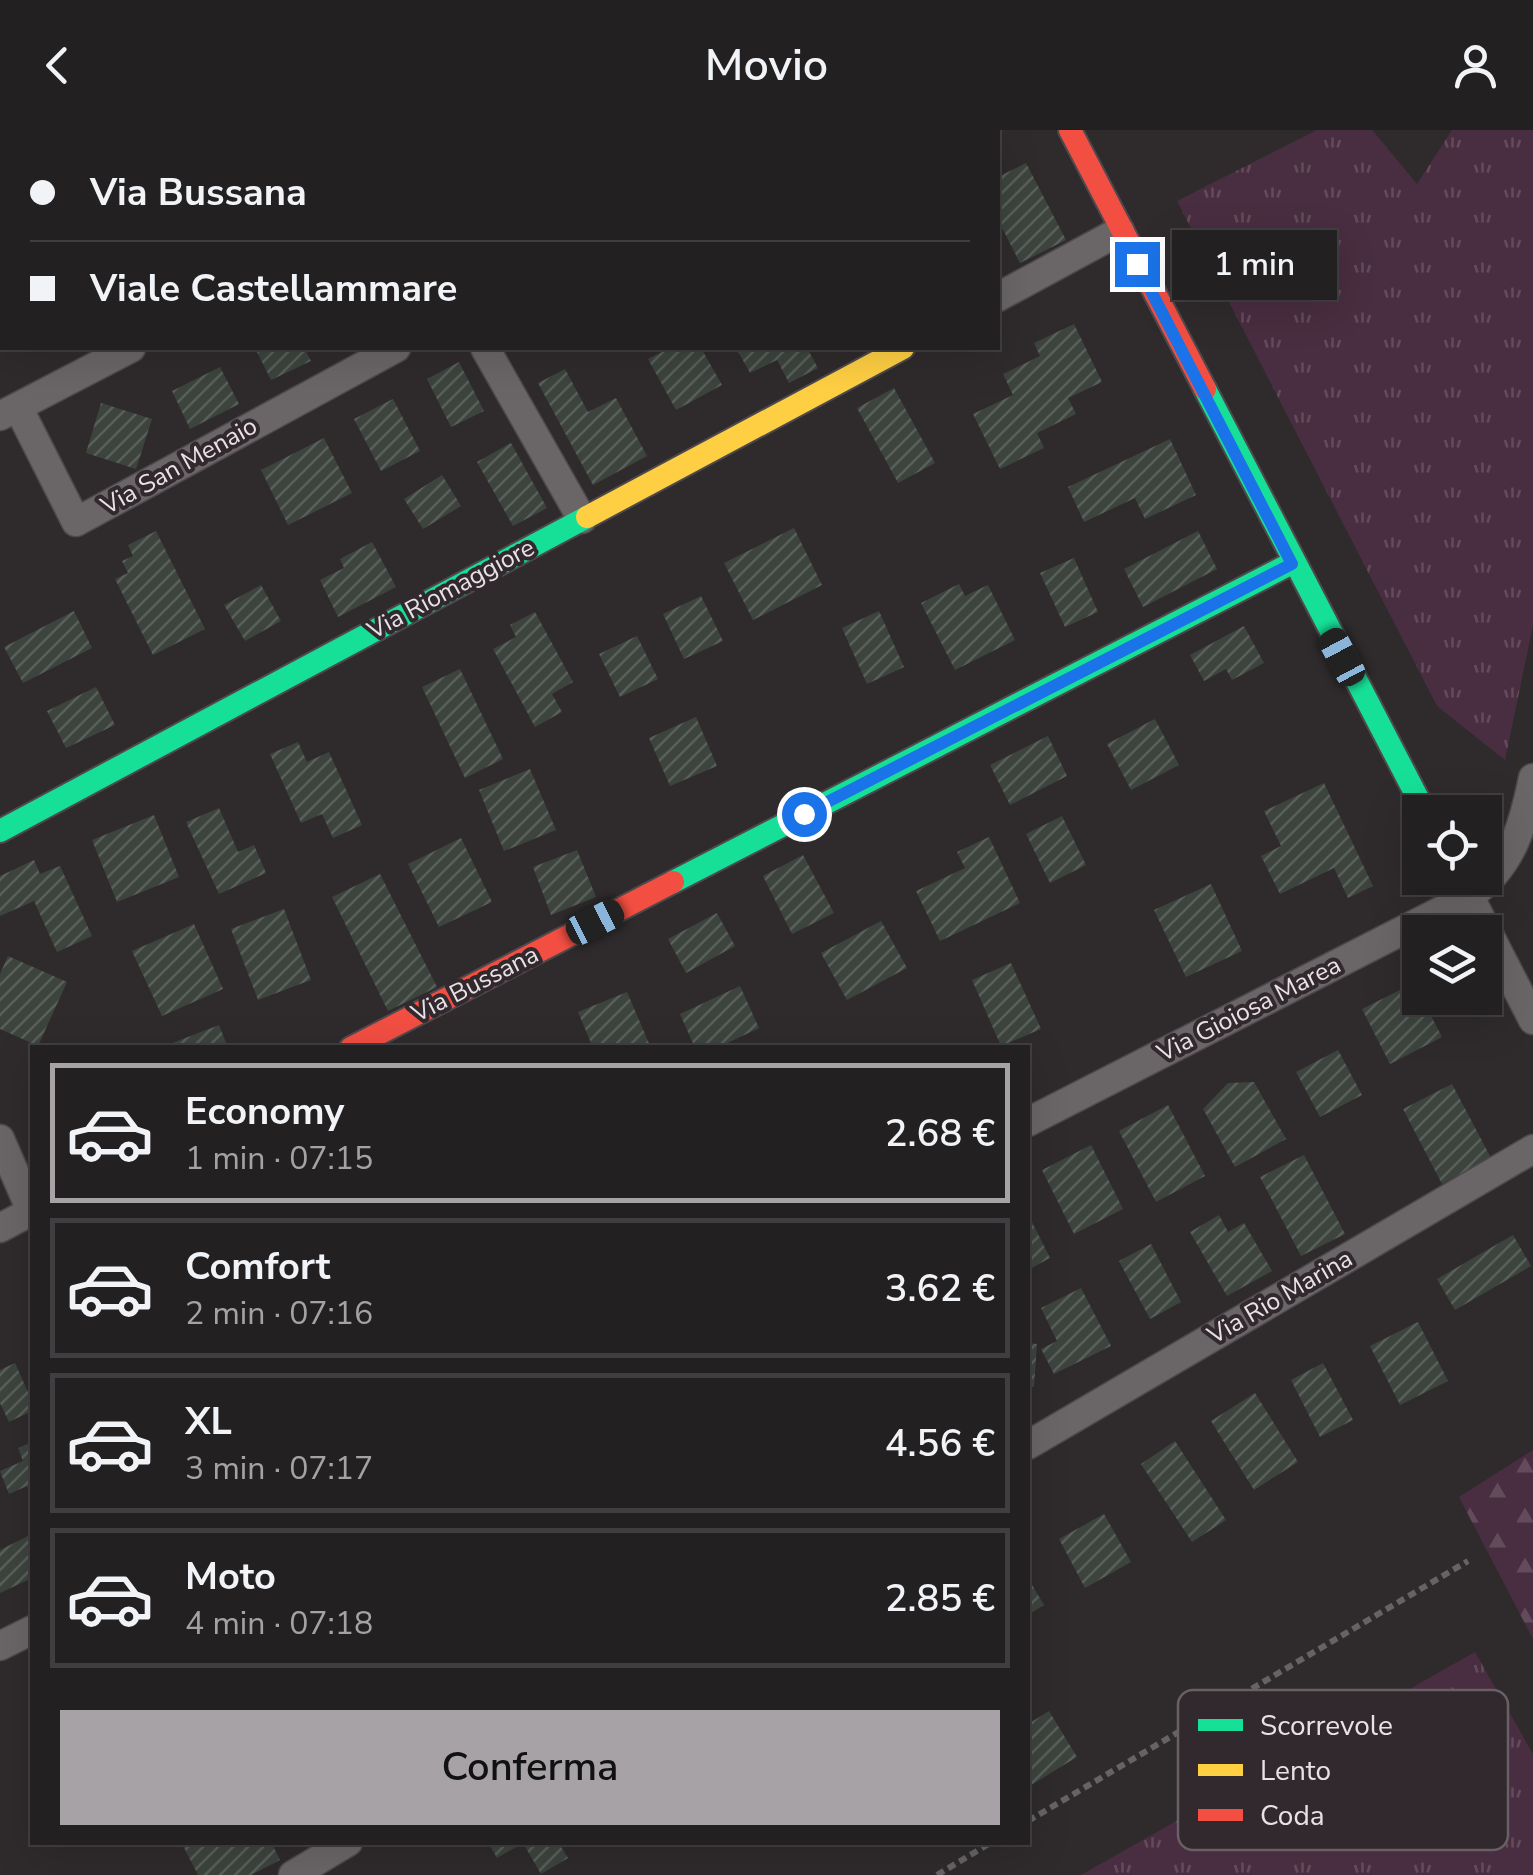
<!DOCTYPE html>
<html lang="it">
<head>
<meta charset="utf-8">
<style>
  :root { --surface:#232022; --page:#2f2d2f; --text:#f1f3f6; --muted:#a3a3a5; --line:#403e40; --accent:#a7a2a5 }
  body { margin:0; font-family:"Nunito Sans",sans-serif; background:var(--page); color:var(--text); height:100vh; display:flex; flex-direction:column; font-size:38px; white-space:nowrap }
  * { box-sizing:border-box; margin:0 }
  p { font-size:32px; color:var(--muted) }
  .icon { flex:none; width:55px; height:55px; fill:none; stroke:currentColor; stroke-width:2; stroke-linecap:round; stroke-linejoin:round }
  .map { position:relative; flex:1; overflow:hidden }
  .sheet { position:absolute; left:30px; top:915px; width:1000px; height:800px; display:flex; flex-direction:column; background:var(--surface); border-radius:0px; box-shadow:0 10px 40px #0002,0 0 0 2px var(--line) }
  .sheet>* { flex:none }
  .top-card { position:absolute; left:0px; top:0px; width:1000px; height:220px; box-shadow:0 10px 40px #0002,0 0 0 2px var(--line); display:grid; align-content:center; height:220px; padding:0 30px; background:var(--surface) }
  .fabs { position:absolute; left:1402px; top:665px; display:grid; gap:20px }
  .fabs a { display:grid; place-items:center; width:100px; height:100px; border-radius:0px; background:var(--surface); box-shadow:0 10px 40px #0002,0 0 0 2px var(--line); font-size:50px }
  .end { position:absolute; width:45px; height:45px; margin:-22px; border:12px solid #1a73e8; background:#fff; box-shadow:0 0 0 5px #fff }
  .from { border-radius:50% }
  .bubble { position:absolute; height:70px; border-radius:0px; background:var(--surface); box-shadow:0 10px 40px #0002,0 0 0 2px var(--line); font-size:32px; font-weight:600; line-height:70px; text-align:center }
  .car { position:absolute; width:30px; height:60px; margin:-30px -15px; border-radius:12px; box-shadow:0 0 8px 2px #0007; background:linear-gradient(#222 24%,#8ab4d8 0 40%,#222 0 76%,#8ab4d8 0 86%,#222 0) }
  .top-card b { display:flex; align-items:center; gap:35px; height:95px; font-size:38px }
  .top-card b+b { border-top:2px solid var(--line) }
  .top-card i { width:25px; height:25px; background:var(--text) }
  ul { padding:18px 0 0; list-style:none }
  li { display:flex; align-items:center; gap:30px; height:140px; margin:0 20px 15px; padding:0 10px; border:5px solid var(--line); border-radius:0px }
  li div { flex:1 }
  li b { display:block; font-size:38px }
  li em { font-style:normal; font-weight:600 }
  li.current { border-color:var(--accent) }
  li>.icon { width:90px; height:90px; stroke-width:1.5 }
  .primary-button { display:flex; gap:20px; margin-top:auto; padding:20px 30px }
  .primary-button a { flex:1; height:115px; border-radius:0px; background:var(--accent); color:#111; font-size:40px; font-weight:600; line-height:115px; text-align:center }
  header { display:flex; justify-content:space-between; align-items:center; height:130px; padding:0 30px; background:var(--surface); font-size:45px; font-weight:600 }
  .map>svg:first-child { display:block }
  .forest { fill:url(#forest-firs) }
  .park { fill:url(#park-tufts) }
  .building { fill:url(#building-hatch) }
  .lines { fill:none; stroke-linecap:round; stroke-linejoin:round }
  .street-casing { stroke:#4e494c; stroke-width:31 }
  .fast-casing { stroke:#4e494c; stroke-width:26 }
  .slow-casing { stroke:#4e494c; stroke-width:26 }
  .jam-casing { stroke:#4e494c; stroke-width:26 }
  .path { stroke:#666365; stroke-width:6; stroke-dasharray:8 5; stroke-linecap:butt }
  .street { stroke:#6a6668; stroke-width:28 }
  .fast { stroke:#16e098; stroke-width:22 }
  .slow { stroke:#ffcf43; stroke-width:22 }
  .jam { stroke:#f24e42; stroke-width:22 }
  .route { stroke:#1a73e8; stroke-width:12 }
  .labels { text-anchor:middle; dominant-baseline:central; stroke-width:8; stroke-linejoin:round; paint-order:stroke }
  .street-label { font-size:25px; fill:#e8e2e6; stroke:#31292e }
  .key { fill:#31292e; stroke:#686065; stroke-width:2.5 }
  .key-label { font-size:28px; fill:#e8e2e6 }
</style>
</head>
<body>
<header><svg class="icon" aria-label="back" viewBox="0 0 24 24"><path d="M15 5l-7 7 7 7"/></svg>Movio<svg class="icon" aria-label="person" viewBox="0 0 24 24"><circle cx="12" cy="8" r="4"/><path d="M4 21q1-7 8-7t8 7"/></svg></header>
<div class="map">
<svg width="1533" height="1745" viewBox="0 0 1533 1745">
  <defs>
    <pattern id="forest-firs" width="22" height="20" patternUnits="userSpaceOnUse" patternTransform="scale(2.5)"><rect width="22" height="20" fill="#492d40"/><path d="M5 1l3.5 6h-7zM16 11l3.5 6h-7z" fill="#634b5c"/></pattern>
    <pattern id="park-tufts" width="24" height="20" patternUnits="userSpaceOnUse" patternTransform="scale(2.5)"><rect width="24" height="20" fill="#492d40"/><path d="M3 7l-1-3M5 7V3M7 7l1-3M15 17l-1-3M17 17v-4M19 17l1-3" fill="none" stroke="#634b5c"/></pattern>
    <pattern id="building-hatch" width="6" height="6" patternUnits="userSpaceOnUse" patternTransform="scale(2.5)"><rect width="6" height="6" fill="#3d443e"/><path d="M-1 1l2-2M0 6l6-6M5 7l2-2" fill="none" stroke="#595f5a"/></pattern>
  </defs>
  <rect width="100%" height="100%" fill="#2f2b2d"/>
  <polygon class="forest" points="1533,1320 1533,1509 1459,1367"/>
  <g class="park">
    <polygon points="1317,0 1372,0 1417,54 1452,0 1533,0 1533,495 1505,630 1437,576 1177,71"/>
    <polygon points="1475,1522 1533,1624 1533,1745 1081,1745"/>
  </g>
  <g class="building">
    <polygon points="1026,33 1066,110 1020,133 998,90 998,47"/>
    <polygon points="1074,194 1102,252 1068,268 1076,284 1037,303 1044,318 1000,339 973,284 1013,265 1003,244 1040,226 1034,213"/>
    <polygon points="255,218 304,218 311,231 271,250"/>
    <polygon points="670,218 701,218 722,255 676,280 648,229"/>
    <polygon points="736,218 807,218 818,238 789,253 777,230 750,243"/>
    <polygon points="459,232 484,281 451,297 427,249"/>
    <polygon points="220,237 239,274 190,299 172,261"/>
    <polygon points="565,239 588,282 616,268 647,326 593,355 538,253"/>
    <polygon points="894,258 935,333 898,353 857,278"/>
    <polygon points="393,269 420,321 381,341 354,289"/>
    <polygon points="101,273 152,289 136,339 86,323"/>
    <polygon points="324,308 352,363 288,395 261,340"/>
    <polygon points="1170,309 1196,365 1145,389 1135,368 1084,392 1068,357"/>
    <polygon points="511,313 547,378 513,396 477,332"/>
    <polygon points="442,345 461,376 423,399 404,369"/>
    <polygon points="794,398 822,455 753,490 724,433"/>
    <polygon points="156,401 205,499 153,525 115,449 128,443 122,431 133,426 128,415"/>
    <polygon points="1198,401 1217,439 1143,477 1124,439"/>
    <polygon points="372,412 396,457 338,487 320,450 344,438 340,429"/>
    <polygon points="1074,428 1098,482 1065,497 1040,443"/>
    <polygon points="959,454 965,466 988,455 1015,510 955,540 921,473"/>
    <polygon points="261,455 281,491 245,511 224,475"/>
    <polygon points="701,466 723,511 684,529 663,484"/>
    <polygon points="74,481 92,518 23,553 4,517"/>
    <polygon points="879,481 904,537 867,554 842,498"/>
    <polygon points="535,482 573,552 552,564 562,582 535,597 493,519 516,507 510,495"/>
    <polygon points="1244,496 1264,533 1232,550 1226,539 1204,551 1190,525"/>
    <polygon points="637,506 658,549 620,567 599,524"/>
    <polygon points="460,539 503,629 465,648 422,557"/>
    <polygon points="96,557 115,595 66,618 47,581"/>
    <polygon points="696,587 717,636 670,656 649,608"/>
    <polygon points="1155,589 1179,635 1131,660 1107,614"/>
    <polygon points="1048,606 1067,646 1010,675 990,635"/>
    <polygon points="298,612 307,632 329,622 362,695 333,708 322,684 301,693 270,624"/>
    <polygon points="530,639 556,700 504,721 479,660"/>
    <polygon points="1324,653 1373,756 1348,768 1334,738 1280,764 1261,726 1281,716 1264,681"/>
    <polygon points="219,678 238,722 254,715 266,743 219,764 186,692"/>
    <polygon points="154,685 179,747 117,772 92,710"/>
    <polygon points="1062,686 1086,735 1050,753 1026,704"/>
    <polygon points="989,707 1020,773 940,811 916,761 965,738 957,722"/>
    <polygon points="461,708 492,772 439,797 408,734"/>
    <polygon points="577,720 596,767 551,785 533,737"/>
    <polygon points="803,725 834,783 792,804 763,746"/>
    <polygon points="34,730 40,744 60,736 92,806 57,822 34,771 0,786 0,746"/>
    <polygon points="380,744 437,857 388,881 332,767"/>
    <polygon points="1211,754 1242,821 1186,847 1154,780"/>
    <polygon points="284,779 311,850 258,870 231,799"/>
    <polygon points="717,783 735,816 686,843 668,809"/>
    <polygon points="881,791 907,838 847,870 821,823"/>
    <polygon points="194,794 223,859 162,886 132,821"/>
    <polygon points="8,826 67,852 38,916 0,899 0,844"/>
    <polygon points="1011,833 1041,899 1001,916 972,850"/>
    <polygon points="1414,853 1442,907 1390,934 1362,879"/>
    <polygon points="740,856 759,898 717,918 695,918 680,884"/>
    <polygon points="627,862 651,918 593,918 578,882"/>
    <polygon points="219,895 228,918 162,918 162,917"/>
    <polygon points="1338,920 1362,965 1320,987 1296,942"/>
    <polygon points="1254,952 1286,1009 1235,1037 1203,979 1228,953"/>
    <polygon points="1452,954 1491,1028 1442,1054 1403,979"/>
    <polygon points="1168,975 1205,1046 1156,1072 1119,1001"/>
    <polygon points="1091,1015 1123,1079 1074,1104 1042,1040"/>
    <polygon points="1304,1025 1345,1104 1301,1126 1260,1047"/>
    <polygon points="1028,1084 1050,1128 1028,1140"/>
    <polygon points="1219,1085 1228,1102 1244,1093 1272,1141 1227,1166 1190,1102"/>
    <polygon points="1513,1105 1531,1136 1455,1180 1437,1149"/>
    <polygon points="1151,1114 1181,1172 1150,1189 1119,1131"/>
    <polygon points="1081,1158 1111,1216 1054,1244 1041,1219 1057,1211 1041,1178"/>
    <polygon points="1418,1192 1448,1251 1400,1275 1370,1216"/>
    <polygon points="1028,1213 1037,1214 1034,1257 1028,1257"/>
    <polygon points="15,1233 32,1271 32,1281 9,1292 0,1273 0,1240"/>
    <polygon points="1323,1233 1353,1290 1320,1307 1291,1250"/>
    <polygon points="1255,1263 1298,1332 1254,1360 1211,1291"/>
    <polygon points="1175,1311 1226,1390 1192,1412 1141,1334"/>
    <polygon points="32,1312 32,1368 27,1356 9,1364 0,1341 23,1331 18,1318"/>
    <polygon points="1104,1384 1131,1432 1085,1458 1059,1409"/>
    <polygon points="32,1404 32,1448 0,1463 0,1420"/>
    <polygon points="1028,1448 1044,1475 1028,1485"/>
    <polygon points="1049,1581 1077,1627 1028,1657 1028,1594"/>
    <polygon points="181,1712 271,1712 280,1730 251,1745 198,1745"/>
    <polygon points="488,1712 558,1712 568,1728 541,1744 523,1713 497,1728"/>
  </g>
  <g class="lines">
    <defs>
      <g id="street">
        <polyline points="542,2 546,0"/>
        <polyline points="998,167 1120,101"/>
        <polyline points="485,218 582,389"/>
        <polyline points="18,277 76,392 396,218"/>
        <polyline points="0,286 131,218"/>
        <polyline points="1460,748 1533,890"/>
        <path d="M1028 992 1470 766C1512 736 1523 697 1533 648"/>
        <polyline points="0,1009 32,1083"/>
        <polyline points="0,1098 32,1081"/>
        <polyline points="1028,1315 1533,1019"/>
        <polyline points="0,1516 32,1500"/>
        <polyline points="293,1745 348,1712"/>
      </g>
      <g id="fast">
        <polyline points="1205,259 1425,682"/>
        <polyline points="0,701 587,387"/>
        <polyline points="673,752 1292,433"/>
      </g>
      <polyline id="slow" points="587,387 903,218"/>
      <g id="jam">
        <polyline points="1070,0 1205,259"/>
        <polyline points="351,918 673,752"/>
      </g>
    </defs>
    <use href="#street" class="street-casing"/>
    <use href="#fast" class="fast-casing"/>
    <use href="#slow" class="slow-casing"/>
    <use href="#jam" class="jam-casing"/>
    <g class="path">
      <polyline points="1028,1691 1468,1431"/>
      <polyline points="937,1745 992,1712"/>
    </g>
    <use href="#street" class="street"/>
    <use href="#fast" class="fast"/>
    <use href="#slow" class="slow"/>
    <use href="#jam" class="jam"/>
  </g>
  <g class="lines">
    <polyline class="route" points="804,684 1292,434 1137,134"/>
  </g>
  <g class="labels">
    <g class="street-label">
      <text transform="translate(179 336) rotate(-29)">Via San Menaio</text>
      <text transform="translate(451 459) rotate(-28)">Via Riomaggiore</text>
      <text transform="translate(475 854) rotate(-27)">Via Bussana</text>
      <text transform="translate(1249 879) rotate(-27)">Via Gioiosa Marea</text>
      <text transform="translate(1280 1167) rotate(-30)">Via Rio Marina</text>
    </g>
  </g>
  <rect x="1178" y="1560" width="330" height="160" rx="15" class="key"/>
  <rect x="1198" y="1589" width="45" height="12" fill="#16e098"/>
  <rect x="1198" y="1634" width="45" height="12" fill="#ffcf43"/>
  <rect x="1198" y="1679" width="45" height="12" fill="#f24e42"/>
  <g class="key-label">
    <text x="1260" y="1605">Scorrevole</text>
    <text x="1260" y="1650">Lento</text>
    <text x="1260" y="1695">Coda</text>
  </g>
</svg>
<div class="fabs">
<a><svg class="icon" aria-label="locate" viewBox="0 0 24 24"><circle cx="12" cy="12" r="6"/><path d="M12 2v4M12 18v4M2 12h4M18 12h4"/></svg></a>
<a><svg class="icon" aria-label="layers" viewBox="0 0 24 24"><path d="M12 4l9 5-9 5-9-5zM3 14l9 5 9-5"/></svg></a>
</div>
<i class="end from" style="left:804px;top:684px"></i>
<i class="end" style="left:1137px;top:134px"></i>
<div class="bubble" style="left:1172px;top:100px;width:165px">1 min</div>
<i class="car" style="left:1342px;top:527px;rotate:332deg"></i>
<i class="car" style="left:595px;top:792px;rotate:63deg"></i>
<div class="top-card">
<b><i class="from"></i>Via Bussana</b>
<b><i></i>Viale Castellammare</b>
</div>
<section class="sheet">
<ul>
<li class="current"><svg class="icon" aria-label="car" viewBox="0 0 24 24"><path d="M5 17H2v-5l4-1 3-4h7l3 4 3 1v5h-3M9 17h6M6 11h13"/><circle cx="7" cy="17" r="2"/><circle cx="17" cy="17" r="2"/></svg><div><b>Economy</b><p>1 min · 07:15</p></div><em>2.68 €</em></li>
<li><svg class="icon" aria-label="car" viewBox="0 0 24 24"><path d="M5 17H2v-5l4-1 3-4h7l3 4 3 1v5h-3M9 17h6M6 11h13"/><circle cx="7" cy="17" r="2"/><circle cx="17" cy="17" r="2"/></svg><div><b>Comfort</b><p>2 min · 07:16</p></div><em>3.62 €</em></li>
<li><svg class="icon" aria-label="car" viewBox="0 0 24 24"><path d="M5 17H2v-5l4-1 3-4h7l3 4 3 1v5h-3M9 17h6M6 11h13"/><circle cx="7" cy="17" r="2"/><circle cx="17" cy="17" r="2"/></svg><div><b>XL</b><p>3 min · 07:17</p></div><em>4.56 €</em></li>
<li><svg class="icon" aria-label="car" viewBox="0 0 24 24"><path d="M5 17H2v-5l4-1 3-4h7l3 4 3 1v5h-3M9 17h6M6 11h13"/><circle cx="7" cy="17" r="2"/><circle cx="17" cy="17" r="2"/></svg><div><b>Moto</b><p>4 min · 07:18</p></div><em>2.85 €</em></li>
</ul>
<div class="primary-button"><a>Conferma</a></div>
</section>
</div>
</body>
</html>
